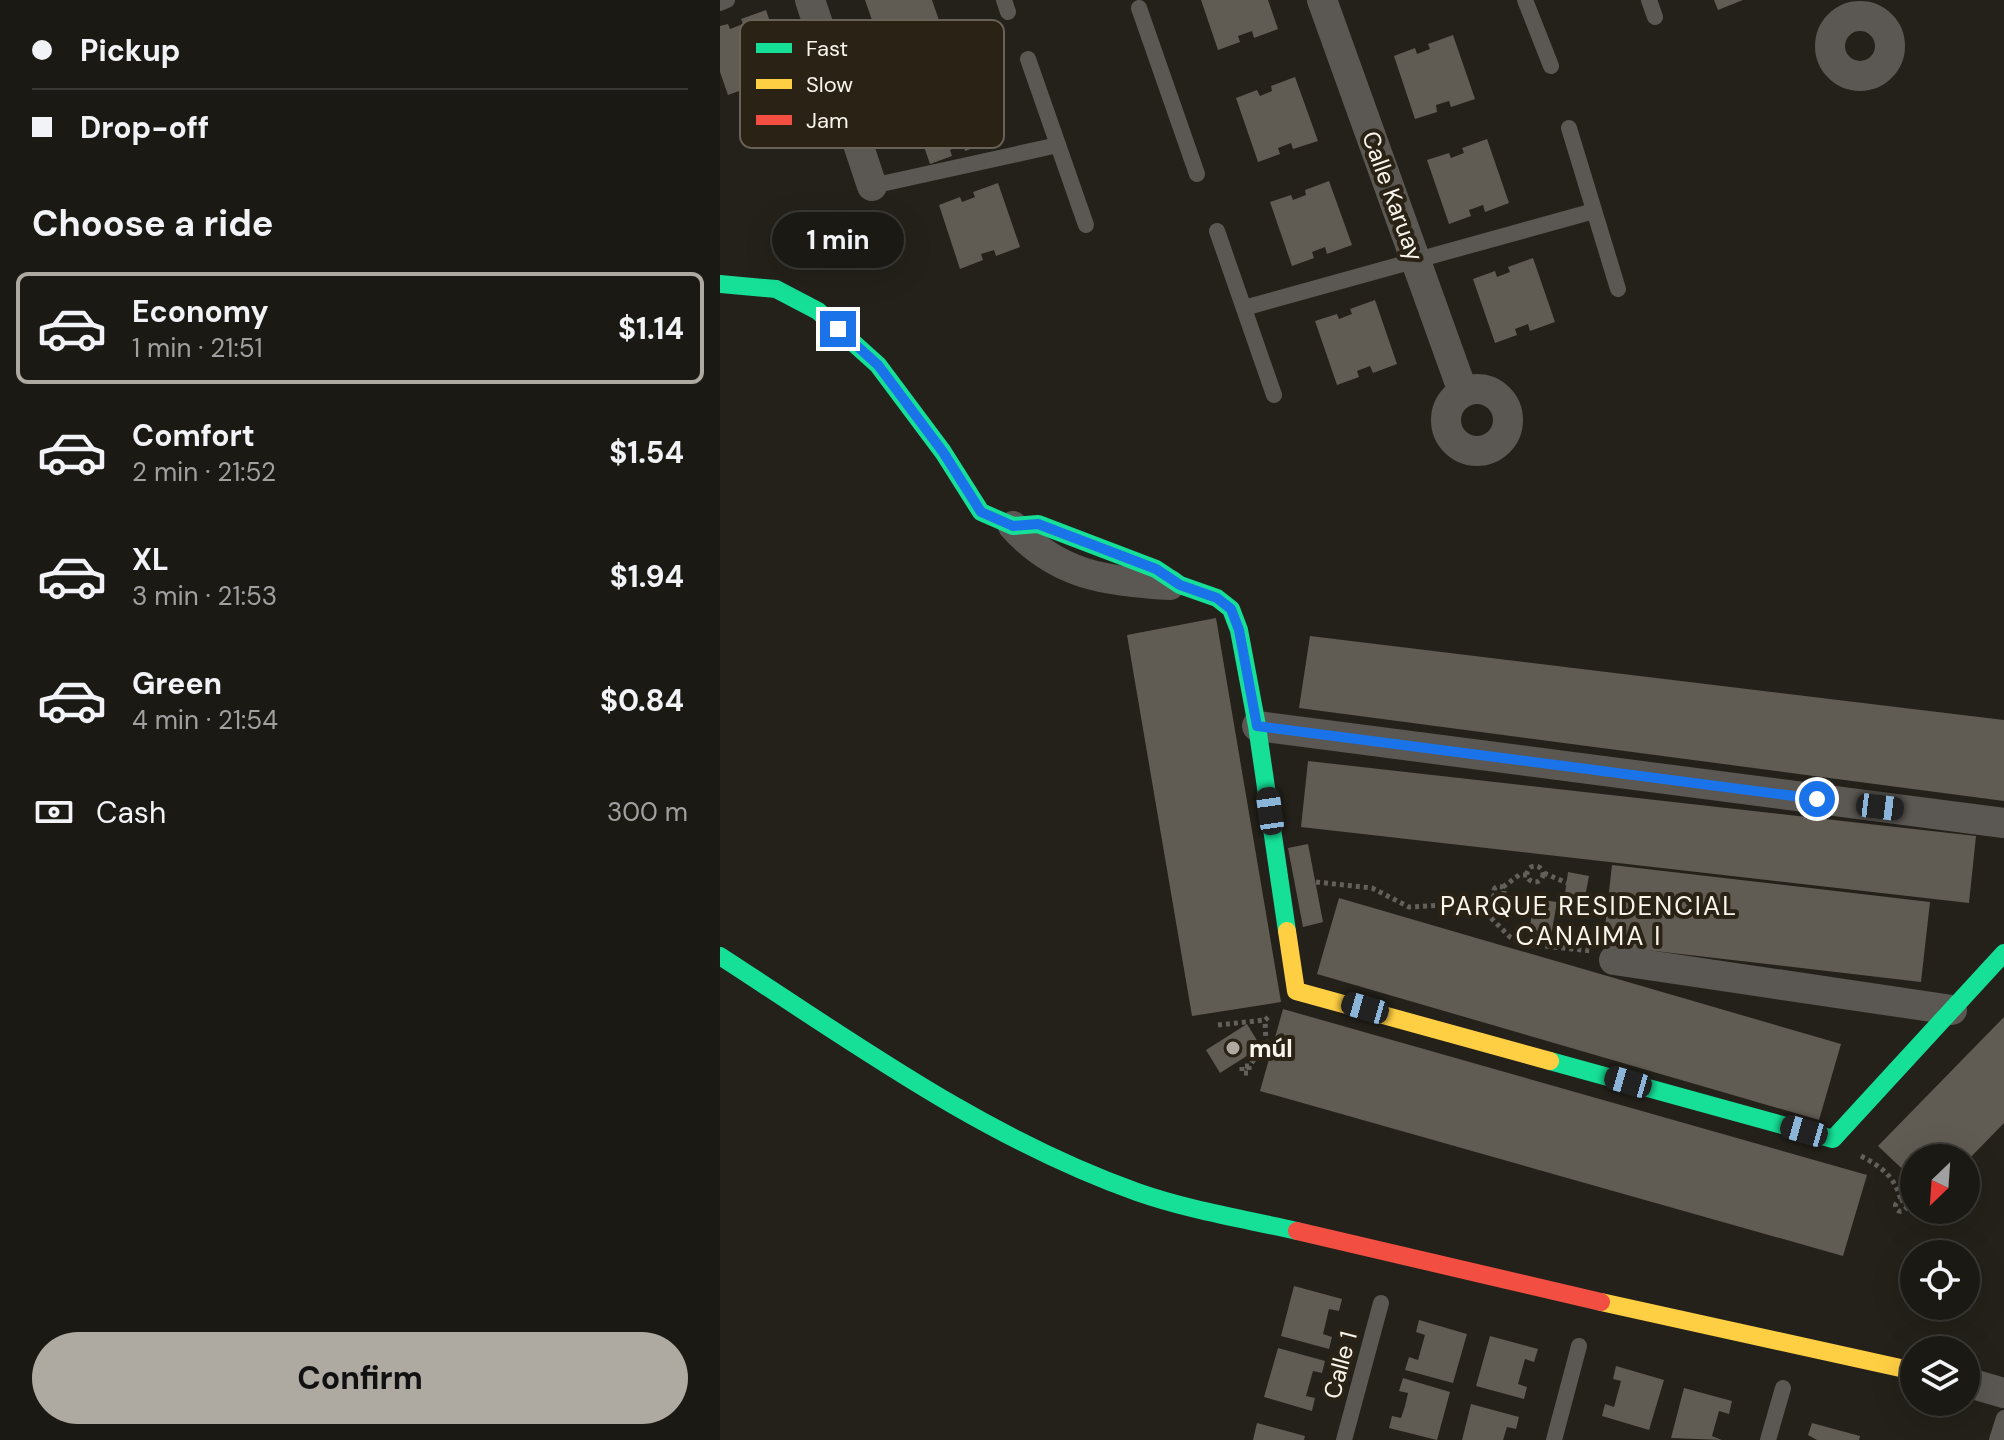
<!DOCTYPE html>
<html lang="en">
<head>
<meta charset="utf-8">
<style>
  :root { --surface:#1b1914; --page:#24221d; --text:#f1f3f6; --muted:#a0a0a0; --line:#393834; --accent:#aeaaa2 }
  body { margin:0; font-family:"DM Sans",sans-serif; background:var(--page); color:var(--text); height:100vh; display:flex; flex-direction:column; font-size:30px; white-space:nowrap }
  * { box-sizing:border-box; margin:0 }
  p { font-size:26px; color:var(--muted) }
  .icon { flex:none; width:44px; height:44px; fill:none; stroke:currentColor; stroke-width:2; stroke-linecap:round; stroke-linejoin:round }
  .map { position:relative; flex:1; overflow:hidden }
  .panel { display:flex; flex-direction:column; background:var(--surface); width:720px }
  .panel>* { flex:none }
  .top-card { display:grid; align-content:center; height:176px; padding:0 32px; background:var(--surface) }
  .needle { width:52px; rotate:205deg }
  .buttons { position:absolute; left:1180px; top:1144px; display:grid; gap:16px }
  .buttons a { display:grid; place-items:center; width:80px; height:80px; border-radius:50%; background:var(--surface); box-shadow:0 8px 32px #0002,0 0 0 2px var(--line); font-size:40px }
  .end { position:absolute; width:36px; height:36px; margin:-18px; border:10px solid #1a73e8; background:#fff; box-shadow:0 0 0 4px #fff }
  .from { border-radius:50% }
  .bubble { position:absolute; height:56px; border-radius:28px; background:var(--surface); box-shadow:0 8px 32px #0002,0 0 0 2px var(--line); font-size:26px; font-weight:700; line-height:56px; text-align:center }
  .car { position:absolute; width:24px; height:48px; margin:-24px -12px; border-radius:10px; box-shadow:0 0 6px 2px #0007; background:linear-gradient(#222 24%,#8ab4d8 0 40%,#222 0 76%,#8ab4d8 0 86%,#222 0) }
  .top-card b { display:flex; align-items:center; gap:28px; height:76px; font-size:30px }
  .top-card b+b { border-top:2px solid var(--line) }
  .top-card i { width:20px; height:20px; background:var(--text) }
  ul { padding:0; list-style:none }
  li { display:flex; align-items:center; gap:24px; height:112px; margin:0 16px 12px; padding:0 16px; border:4px solid transparent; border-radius:12px }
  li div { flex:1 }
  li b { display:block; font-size:30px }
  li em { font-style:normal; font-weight:700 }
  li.current { border-color:var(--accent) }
  li>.icon { width:72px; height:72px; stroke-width:1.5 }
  h2 { padding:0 32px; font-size:36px; line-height:96px }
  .pay { display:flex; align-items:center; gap:20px; height:88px; padding:0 32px; font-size:30px }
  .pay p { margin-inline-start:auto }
  .button { display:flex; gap:16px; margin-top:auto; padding:16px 32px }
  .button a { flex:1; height:92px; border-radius:48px; background:var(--accent); color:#111; font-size:32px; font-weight:700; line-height:92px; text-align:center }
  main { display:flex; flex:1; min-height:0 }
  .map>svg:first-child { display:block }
  .building { fill:#605c53 }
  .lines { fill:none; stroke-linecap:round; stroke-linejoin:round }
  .path { stroke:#63605b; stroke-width:5; stroke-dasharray:4 4; stroke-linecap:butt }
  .lane { stroke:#5b5853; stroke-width:16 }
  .street { stroke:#5b5853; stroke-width:30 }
  .fast { stroke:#16e098; stroke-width:18 }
  .slow { stroke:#ffcf43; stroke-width:18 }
  .jam { stroke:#f24e42; stroke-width:18 }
  .route { stroke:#1a73e8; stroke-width:10 }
  .poi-dot { fill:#aeaaa2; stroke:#292215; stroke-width:3 }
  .labels { text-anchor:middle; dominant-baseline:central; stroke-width:8; stroke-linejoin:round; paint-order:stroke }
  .street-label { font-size:24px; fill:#f9f4ec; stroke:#292215 }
  .poi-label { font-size:24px; font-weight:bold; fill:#f9f4ec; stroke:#292215; text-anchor:start }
  .neighbourhood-label { font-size:26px; letter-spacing:2px; fill:#f9f4ec; stroke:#292215 }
  .key { fill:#292215; stroke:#676156; stroke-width:2 }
  .key-label { font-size:22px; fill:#f9f4ec }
</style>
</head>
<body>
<main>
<section class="panel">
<div class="top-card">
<b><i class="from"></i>Pickup</b>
<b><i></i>Drop-off</b>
</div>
<h2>Choose a ride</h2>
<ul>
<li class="current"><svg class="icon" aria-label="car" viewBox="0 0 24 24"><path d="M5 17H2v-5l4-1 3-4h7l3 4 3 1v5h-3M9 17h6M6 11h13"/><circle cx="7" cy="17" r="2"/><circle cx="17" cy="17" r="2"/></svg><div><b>Economy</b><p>1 min · 21:51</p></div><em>$1.14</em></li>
<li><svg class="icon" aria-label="car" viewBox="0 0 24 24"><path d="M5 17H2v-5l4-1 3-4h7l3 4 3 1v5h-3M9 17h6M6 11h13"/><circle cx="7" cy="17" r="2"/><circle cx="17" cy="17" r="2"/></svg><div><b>Comfort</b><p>2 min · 21:52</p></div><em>$1.54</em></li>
<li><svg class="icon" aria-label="car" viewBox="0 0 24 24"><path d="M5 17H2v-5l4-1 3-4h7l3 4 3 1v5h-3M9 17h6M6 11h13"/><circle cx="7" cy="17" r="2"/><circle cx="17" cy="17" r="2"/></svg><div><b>XL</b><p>3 min · 21:53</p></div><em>$1.94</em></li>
<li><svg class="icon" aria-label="car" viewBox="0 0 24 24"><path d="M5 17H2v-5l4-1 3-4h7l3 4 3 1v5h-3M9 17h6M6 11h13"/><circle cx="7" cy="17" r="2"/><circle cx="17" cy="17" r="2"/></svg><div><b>Green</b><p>4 min · 21:54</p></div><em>$0.84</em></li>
</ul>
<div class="pay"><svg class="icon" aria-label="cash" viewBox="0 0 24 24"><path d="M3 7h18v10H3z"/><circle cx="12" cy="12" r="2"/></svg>Cash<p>300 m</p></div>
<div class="button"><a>Confirm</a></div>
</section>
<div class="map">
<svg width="1284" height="1440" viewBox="0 0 1284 1440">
  <rect width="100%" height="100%" fill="#24211a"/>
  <g class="building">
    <polygon points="145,0 212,0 221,26 197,34 194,28 181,32 183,39 161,46"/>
    <polygon points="481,0 548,0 558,29 534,38 532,31 518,36 520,42 498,50"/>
    <polygon points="994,0 1023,0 998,10"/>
    <polygon points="46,10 68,74 44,83 41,76 28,81 30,87 8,95 0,72 0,26 8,24 10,29 23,24 21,19"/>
    <polygon points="733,35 755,99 731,107 729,101 716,105 717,112 695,119 674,56 695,48 697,54 710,49 708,44"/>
    <polygon points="575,77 598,141 573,149 571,143 558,148 560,154 538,162 516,98 537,90 540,96 552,91 551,86"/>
    <polygon points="248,78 270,142 245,151 243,144 230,150 232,156 210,164 188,100 209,92 211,97 224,93 223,87"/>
    <polygon points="767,139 789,203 765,212 763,205 749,210 751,216 729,224 707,160 729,153 731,158 744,153 742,148"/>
    <polygon points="609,181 632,245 607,254 605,247 592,252 594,258 572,266 550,202 571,195 573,200 586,195 585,190"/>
    <polygon points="278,183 300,247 276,256 274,250 261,254 263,260 240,269 219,205 240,197 242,202 255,197 253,192"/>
    <polygon points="813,258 835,322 810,331 808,324 795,329 797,335 775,343 753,279 775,271 777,277 790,272 788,267"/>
    <polygon points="655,300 677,364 653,373 650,366 637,371 639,377 617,385 595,321 617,314 619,319 632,314 630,309"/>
    <polygon points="496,618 561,1002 472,1016 407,635"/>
    <polygon points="590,636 1284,720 1284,801 579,708"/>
    <polygon points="588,761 1256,836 1249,903 581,827"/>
    <polygon points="588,844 603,922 583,927 568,848"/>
    <polygon points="892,865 1210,902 1201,982 883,945"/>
    <polygon points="848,872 869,876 865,897 845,894"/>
    <polygon points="619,898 1121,1044 1099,1120 597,974"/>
    <polygon points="814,899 837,902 831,936 809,933"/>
    <polygon points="563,1009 1147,1175 1123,1256 540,1091"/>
    <polygon points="1284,1017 1284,1123 1246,1162 1246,1158 1194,1158 1194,1180 1158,1146"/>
    <polygon points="527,1024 541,1047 500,1073 486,1050"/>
    <polygon points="574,1286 622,1299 619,1311 609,1309 603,1334 612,1337 609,1349 561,1336"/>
    <polygon points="699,1320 747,1334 733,1383 685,1370 689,1357 698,1360 705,1335 696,1332"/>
    <polygon points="770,1336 818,1349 814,1362 805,1359 798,1384 807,1387 804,1399 756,1386"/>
    <polygon points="558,1348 605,1361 602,1373 593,1371 586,1396 595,1398 592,1411 544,1397"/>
    <polygon points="896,1366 944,1380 929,1430 882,1416 885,1404 894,1407 901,1381 893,1379"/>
    <polygon points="683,1378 730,1392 717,1440 669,1428 672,1416 681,1418 685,1406 688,1393 679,1391"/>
    <polygon points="964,1388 1012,1401 1009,1414 999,1411 992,1436 1002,1440 951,1438"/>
    <polygon points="751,1404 799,1417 796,1429 787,1427 783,1440 742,1440"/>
    <polygon points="537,1423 585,1436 584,1440 533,1440"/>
    <polygon points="1092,1423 1140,1436 1139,1440 1097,1440 1088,1435"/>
  </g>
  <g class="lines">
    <g class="path">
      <circle cx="815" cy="874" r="8"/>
      <polyline points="824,873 847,883"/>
      <polyline points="596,882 652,888 689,907 740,904 764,911 790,937 804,944 872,951"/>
      <circle cx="779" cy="891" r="5"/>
      <polyline points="783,887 799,875 807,875"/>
      <polyline points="783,894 812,912"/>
      <polyline points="764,911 775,894"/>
      <polyline points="498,1025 545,1020"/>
      <polyline points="529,1066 522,1066 522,1073 529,1073 529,1066 546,1044 545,1020 551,1015"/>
      <path d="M1141 1156C1163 1168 1174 1176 1181 1200"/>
      <circle cx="1181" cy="1206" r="5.5"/>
    </g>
    <g class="lane">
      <polyline points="284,0 288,12"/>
      <polyline points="805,0 831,66"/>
      <polyline points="929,0 935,17"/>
      <polyline points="0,3 7,0"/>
      <polyline points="419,8 477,174"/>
      <polyline points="308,59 366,225"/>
      <polyline points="849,128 898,289"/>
      <polyline points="152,186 338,145"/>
      <polyline points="497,231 554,395"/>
      <polyline points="524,308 874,211"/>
      <polyline points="624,1440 661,1303"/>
      <polyline points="834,1440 859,1346"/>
      <polyline points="1048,1440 1063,1388"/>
      <polyline points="1277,1440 1284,1418"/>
    </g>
    <g class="street">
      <polyline points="90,0 152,186"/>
      <polyline points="602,0 743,392"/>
      <circle cx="1140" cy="46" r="30"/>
      <circle cx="757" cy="420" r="31"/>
      <path d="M293 526C337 575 387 582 450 585"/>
      <polyline points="537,726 1284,823"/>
      <polyline points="894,960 1232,1010"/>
      <polyline points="1246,1382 1284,1393"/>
    </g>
    <g class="fast">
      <polyline points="0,284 56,289 98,311 158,365 223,452 261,512 293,526 318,524 436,569 460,585 497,598 511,609 519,630 537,726 567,931"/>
      <path d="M0 956C134 1043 265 1138 417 1192 468 1210 524 1219 577 1231"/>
      <polyline points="830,1061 1113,1139 1284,953"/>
    </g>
    <g class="slow">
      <polyline points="567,931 576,991 830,1061"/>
      <polyline points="881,1302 1194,1371"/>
    </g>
    <polyline class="jam" points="577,1231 881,1302"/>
  </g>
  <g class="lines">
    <polyline class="route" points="118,329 158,365 223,452 261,512 293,526 318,524 436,569 460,585 497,598 511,609 519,630 537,726 1097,799"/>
  </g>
  <circle class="poi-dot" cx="513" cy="1048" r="8"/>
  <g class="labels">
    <g class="street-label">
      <text transform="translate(673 196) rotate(70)">Calle Karuay</text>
      <text transform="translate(620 1365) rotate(-75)">Calle 1</text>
    </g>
    <g class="poi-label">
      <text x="529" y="1048">múl</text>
    </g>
    <g class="neighbourhood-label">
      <text x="869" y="906">PARQUE RESIDENCIAL<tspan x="869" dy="30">CANAIMA I</tspan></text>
    </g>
  </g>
  <rect x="20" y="20" width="264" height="128" rx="12" class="key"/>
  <rect x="36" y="43" width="36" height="10" fill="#16e098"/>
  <rect x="36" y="79" width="36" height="10" fill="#ffcf43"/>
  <rect x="36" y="115" width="36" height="10" fill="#f24e42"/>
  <g class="key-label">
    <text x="86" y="56">Fast</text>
    <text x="86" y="92">Slow</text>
    <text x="86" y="128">Jam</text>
  </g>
</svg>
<div class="buttons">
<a><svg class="needle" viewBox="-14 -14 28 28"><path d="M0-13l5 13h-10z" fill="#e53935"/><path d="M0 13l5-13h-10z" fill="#a0a0a0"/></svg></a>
<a><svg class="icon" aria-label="locate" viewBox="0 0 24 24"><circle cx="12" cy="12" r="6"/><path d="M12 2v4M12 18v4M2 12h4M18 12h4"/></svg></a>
<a><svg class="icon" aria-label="layers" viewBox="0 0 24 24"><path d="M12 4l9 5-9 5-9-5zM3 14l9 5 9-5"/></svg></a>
</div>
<i class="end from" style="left:1097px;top:799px"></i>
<i class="end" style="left:118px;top:329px"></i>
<div class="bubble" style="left:52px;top:212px;width:132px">1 min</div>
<i class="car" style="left:1160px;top:807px;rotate:97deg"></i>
<i class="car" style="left:550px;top:811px;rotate:352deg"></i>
<i class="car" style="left:645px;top:1008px;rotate:286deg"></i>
<i class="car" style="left:908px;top:1082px;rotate:286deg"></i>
<i class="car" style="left:1084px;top:1131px;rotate:286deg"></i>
</div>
</main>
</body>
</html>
